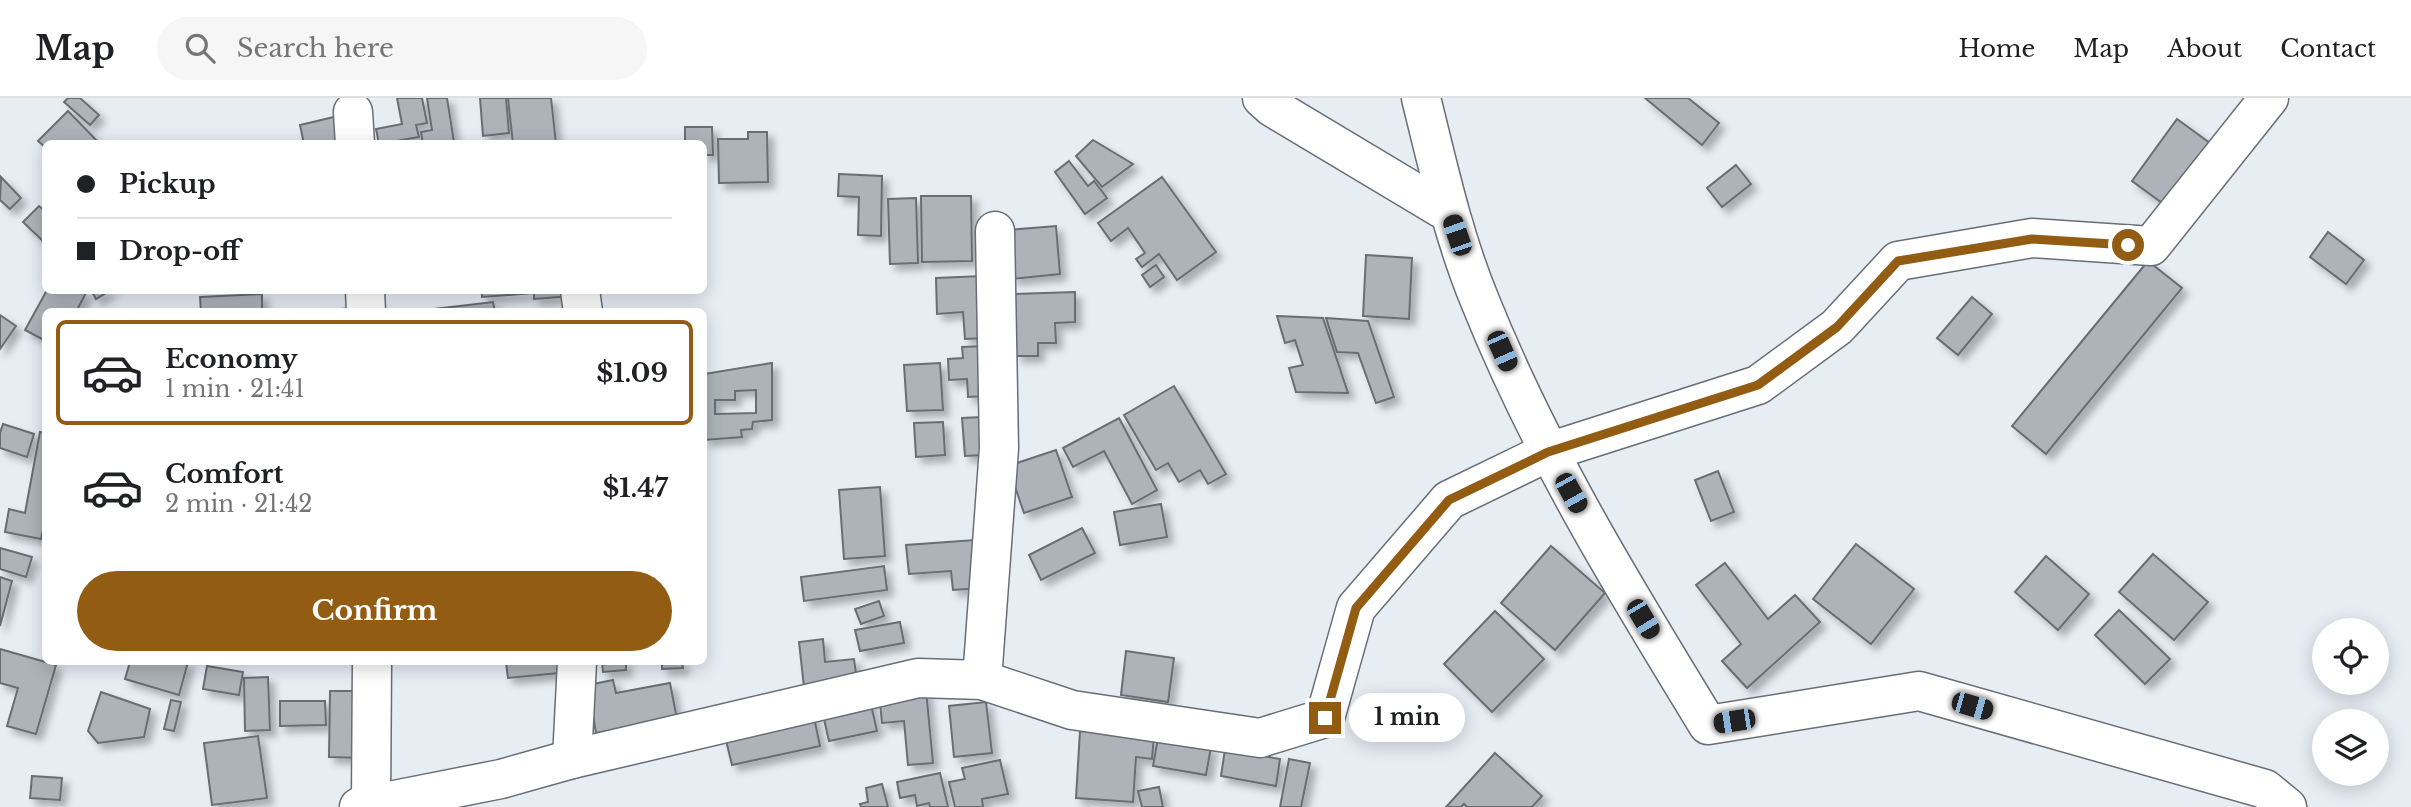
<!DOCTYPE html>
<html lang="en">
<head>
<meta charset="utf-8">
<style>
  :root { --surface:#fff; --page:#f6f6f6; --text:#202124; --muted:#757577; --line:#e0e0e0; --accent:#935c13 }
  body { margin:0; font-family:"Libre Baskerville",serif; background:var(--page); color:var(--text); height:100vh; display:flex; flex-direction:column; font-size:26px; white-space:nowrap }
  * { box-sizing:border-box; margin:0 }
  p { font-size:23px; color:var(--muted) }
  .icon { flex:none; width:38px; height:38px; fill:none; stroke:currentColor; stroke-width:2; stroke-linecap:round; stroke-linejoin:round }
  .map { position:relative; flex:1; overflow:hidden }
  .sheet { position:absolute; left:42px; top:210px; width:665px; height:357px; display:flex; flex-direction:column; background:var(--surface); border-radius:10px; box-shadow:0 4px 18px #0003 }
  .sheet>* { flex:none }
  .guide { position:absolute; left:42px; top:42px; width:665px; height:154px; border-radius:10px; box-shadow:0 4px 18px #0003; display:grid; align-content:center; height:154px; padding:0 35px; background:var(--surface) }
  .fabs { position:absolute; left:2312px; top:520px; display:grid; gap:14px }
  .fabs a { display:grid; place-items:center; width:77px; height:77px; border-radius:50%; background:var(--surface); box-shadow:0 4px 18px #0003; font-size:35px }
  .end { position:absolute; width:32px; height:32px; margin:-16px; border:9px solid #935c13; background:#fff; box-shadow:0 0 0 4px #fff }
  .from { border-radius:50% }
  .bubble { position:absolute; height:49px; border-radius:24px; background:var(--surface); box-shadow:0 4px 18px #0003; font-size:23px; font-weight:700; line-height:49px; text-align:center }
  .car { position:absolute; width:21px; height:42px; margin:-21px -10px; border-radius:9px; box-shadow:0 0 5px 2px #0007; background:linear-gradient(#222 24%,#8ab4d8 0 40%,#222 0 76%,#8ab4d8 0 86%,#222 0) }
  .guide b { display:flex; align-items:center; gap:24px; height:66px; font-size:26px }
  .guide b+b { border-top:2px solid var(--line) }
  .guide i { width:18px; height:18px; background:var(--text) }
  ul { padding:12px 0 0; list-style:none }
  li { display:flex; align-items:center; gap:21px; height:105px; margin:0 14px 10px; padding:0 21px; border:4px solid transparent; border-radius:10px }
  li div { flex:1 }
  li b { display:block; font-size:26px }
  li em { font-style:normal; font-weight:700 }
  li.on { border-color:var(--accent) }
  li>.icon { width:63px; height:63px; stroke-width:1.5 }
  .cta { display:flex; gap:14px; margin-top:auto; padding:14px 35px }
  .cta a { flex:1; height:80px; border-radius:42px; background:var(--accent); color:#fff; font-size:28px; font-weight:700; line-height:80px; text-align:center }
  header { display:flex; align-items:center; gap:42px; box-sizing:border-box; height:98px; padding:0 35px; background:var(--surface); border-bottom:2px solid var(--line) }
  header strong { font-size:33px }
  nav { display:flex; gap:38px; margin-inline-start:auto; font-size:24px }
  .search { width:490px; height:63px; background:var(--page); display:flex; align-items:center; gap:18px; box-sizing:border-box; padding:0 24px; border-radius:38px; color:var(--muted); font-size:26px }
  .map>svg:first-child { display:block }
  .building { fill:#adb3b8; stroke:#686e73; stroke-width:2; fill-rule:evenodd; filter:url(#shadow) }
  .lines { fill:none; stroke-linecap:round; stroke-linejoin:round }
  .minor-casing { stroke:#696e74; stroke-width:41 }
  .minor { stroke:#fff; stroke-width:38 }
  .route { stroke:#935c13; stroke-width:9 }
</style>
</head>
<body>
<header>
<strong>Map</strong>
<div class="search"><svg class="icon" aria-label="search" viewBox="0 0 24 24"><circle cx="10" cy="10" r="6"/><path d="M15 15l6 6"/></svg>Search here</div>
<nav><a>Home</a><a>Map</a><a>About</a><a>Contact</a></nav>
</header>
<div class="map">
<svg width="2411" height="709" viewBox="0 0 2411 709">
  <defs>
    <filter id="shadow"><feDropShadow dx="6" dy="6" stdDeviation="3.5" flood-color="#0004"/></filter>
  </defs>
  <rect width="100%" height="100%" fill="#e6edf3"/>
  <g class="building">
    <polygon points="68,0 80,0 99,17 90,27 64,4"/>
    <polygon points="397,0 422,0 427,25 416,27 419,39 379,46 376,31 402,26"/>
    <polygon points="427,0 447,0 454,44 423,46 421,34 432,32"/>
    <polygon points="480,0 506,0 509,35 483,38"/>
    <polygon points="508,0 551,0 556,46 513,46"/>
    <polygon points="1645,0 1688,0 1719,25 1702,47"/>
    <polygon points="68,13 100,46 64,46 62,43 60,46 46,46 46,50 38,43"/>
    <polygon points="338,18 344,46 304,46 300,27"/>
    <polygon points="2177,21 2214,48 2169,110 2132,83"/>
    <polygon points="685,29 712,29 713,57 704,57 704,46 685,46"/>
    <polygon points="748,34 767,34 768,84 719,85 718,41 748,41"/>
    <polygon points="1093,42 1133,66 1102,89 1076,58"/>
    <polygon points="1069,63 1088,88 1094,83 1107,100 1085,116 1055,74"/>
    <polygon points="1736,67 1751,86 1722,109 1707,90"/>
    <polygon points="839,76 882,78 881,138 858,137 859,99 838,98"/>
    <polygon points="1,79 21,100 10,111 0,102"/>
    <polygon points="1162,79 1216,154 1177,182 1159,156 1142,169 1136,161 1145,155 1128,130 1111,143 1098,125"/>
    <polygon points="921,98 971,98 972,163 922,164"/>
    <polygon points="916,100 918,165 890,166 888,101"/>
    <polygon points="39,108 46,114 46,146 23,124"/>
    <polygon points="1056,128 1060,176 1012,181 1008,132"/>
    <polygon points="2328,134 2364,162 2346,186 2310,159"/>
    <polygon points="1366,157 1412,160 1409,221 1363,218"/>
    <polygon points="2148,163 2182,190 2046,356 2012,328"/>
    <polygon points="1156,167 1164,179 1150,189 1142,177"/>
    <polygon points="982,178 986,240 965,241 963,214 937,216 936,180"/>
    <polygon points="47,192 87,193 76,214 46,214 46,243 25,232"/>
    <polygon points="91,192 111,192 96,201"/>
    <polygon points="482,192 572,192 572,198 534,201 534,195 482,199"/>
    <polygon points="1075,194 1075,224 1055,225 1056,245 1038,245 1038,258 1016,258 1014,196"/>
    <polygon points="262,196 262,214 201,214 200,199"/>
    <polygon points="1972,199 1992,216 1958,257 1937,240"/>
    <polygon points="493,204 495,214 426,214 426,212"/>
    <polygon points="356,210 357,214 286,214"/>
    <polygon points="0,217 16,228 0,251"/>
    <polygon points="1277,218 1323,220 1348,295 1296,294 1289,270 1303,267 1295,242 1285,245"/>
    <polygon points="1326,220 1368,223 1394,299 1376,305 1358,255 1337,254"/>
    <polygon points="984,248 987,298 968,299 967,281 949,282 948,261 963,260 962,249"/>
    <path d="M772 265V322L753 324 752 331 741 332 742 339 704 342V276ZM756 292V315L715 316V302H735V293Z"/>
    <polygon points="940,265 943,312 907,313 904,267"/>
    <polygon points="1174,288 1226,376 1208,386 1200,372 1179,384 1168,365 1156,372 1124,317"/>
    <polygon points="982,319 984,357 965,358 962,320"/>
    <polygon points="1119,320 1157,392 1132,406 1104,353 1073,369 1063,350"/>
    <polygon points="943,324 945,357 916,359 914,325"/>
    <polygon points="3,326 34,336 27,359 0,350 0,335"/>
    <polygon points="40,334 46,335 46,418 41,441 5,434 9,411 25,415"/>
    <polygon points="1056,352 1072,399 1024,415 1008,368"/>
    <polygon points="1718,373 1734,414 1711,423 1695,382"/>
    <polygon points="880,389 885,458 844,461 839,392"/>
    <polygon points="1161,406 1167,439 1120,447 1114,414"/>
    <polygon points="1082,430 1095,455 1041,482 1029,457"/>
    <polygon points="975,442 980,490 953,492 951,473 909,476 906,447"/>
    <polygon points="1856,446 1914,491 1871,546 1813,501"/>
    <polygon points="1551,448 1605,495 1555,552 1501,505"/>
    <polygon points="0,450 32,459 26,479 0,471"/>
    <polygon points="2153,456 2208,504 2174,542 2119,494"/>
    <polygon points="2046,458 2089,496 2058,532 2015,494"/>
    <polygon points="1725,465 1768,521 1795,497 1820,524 1747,590 1722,563 1741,546 1696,487"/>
    <polygon points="884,468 887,492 804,503 801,479"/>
    <polygon points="0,479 12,483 0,528"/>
    <polygon points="879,503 884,518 861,526 855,511"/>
    <polygon points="2119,512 2170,561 2145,586 2095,537"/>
    <polygon points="1495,513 1544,561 1492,614 1444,566"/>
    <polygon points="900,524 904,545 860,553 855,532"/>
    <polygon points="823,541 825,564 854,561 857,583 804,589 799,544"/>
    <polygon points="0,551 56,567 36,636 7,628 18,590 0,585"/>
    <polygon points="1126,553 1174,560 1168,604 1121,597"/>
    <polygon points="130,564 188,564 179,597 125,581"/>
    <polygon points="506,564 568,564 569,574 508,580"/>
    <polygon points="602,564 626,564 626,572 603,574"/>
    <polygon points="662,564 682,564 683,570 662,571"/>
    <polygon points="207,568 243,574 239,597 203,591"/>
    <polygon points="268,579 270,632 245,633 244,580"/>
    <polygon points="613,582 616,595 670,585 677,621 596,635 588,587"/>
    <polygon points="926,592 933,665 908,667 904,623 882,625 879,595"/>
    <polygon points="330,593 363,593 362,660 329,659"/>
    <polygon points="101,594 150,611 144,639 98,645 88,633"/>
    <polygon points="869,598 877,633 829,643 821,608"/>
    <polygon points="171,602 181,604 174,633 164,631"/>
    <polygon points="280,603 325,603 326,627 280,628"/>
    <polygon points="986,604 992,655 954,659 949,608"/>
    <polygon points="812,610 820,648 732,667 723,630"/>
    <polygon points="1080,633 1154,637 1152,661 1136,659 1133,704 1076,700"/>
    <polygon points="258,638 267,700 212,707 204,645"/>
    <polygon points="1158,640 1211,649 1206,677 1153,668"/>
    <polygon points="1225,651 1280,661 1276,688 1221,678"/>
    <polygon points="1495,655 1542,698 1532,709 1467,709 1464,706 1461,709 1446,709"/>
    <polygon points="1289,661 1310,665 1301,709 1280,709"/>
    <polygon points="1000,662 1008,696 982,701 983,709 955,709 949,684 965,681 962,670"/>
    <polygon points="940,675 948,709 930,709 929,705 917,708 915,697 900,700 897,684"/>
    <polygon points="32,678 62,680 60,702 30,700"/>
    <polygon points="882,686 888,709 861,709 860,706 868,704 866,690"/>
    <polygon points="1159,689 1163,709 1142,709 1138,693"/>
  </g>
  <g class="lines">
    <defs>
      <g id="minor">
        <polyline points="1262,0 1272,9 1449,115"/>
        <path d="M1421 0C1438 68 1453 138 1480 203 1540 353 1624 490 1708 627L1919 593 2265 691 2287 709"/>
        <polyline points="353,14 355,46"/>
        <polyline points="365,192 366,214"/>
        <polyline points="580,192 583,214"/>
        <polyline points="982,582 999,350 995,133"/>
        <polyline points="572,661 577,564"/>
        <polyline points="371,705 372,564"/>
        <polyline points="359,709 501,681 572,661 918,580 982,582 1072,612 1260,640 1325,620 1356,510 1449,402 1548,354 1758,287 1837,229 1898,163 2032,140 2151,148 2269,0"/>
      </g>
    </defs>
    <use href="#minor" class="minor-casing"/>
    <use href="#minor" class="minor"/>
  </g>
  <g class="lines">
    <polyline class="route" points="1325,620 1356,510 1449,402 1548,354 1758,287 1837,229 1898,163 2032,141 2128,147"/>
  </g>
</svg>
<div class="fabs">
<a><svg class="icon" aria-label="locate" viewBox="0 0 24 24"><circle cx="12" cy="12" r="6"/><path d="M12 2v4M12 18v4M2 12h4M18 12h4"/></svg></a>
<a><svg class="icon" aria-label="layers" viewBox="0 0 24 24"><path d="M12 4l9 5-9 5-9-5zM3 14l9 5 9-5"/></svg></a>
</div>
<i class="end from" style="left:2128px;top:147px"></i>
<i class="end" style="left:1325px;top:620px"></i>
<div class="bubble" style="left:1349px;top:595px;width:116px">1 min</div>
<i class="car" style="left:1457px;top:137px;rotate:341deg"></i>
<i class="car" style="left:1502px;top:253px;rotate:156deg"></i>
<i class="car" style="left:1571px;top:395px;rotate:151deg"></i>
<i class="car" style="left:1643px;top:521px;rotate:149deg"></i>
<i class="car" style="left:1972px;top:608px;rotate:106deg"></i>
<i class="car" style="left:1734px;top:623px;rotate:261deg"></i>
<div class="guide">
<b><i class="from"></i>Pickup</b>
<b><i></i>Drop-off</b>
</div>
<section class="sheet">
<ul>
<li class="on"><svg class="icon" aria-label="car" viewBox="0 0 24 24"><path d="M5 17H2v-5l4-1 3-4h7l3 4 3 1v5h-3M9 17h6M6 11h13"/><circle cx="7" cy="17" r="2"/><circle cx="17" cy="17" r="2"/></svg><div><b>Economy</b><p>1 min · 21:41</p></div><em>$1.09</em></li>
<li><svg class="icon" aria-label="car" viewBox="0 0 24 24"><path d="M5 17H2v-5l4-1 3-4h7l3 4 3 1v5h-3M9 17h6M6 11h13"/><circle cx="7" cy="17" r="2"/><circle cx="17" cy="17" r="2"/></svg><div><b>Comfort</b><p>2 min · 21:42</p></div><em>$1.47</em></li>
</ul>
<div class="cta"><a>Confirm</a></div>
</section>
</div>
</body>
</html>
